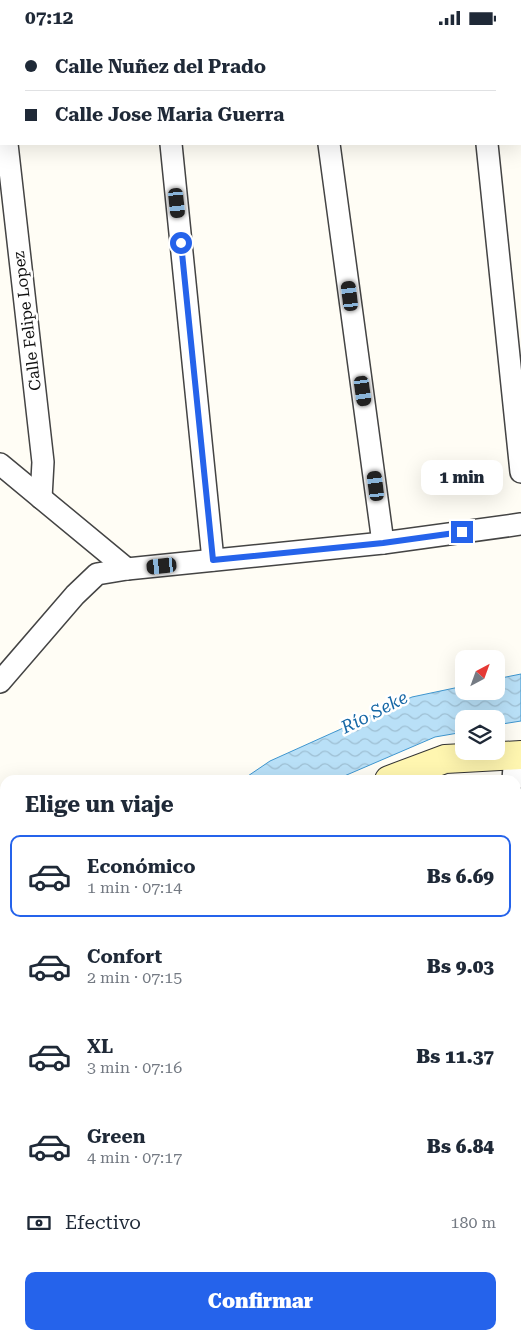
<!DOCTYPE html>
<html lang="es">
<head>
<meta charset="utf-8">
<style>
  :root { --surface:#fff; --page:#f6f6f7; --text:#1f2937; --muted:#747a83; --line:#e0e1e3; --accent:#2563eb }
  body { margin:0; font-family:"Roboto Serif",serif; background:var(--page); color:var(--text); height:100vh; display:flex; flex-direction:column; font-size:19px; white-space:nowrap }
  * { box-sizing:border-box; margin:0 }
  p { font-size:16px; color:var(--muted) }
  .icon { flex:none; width:28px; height:28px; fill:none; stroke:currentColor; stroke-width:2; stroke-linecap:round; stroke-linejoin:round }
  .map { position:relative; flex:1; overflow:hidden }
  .sheet { position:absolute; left:0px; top:740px; width:521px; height:565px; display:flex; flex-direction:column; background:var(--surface); border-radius:15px 15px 0 0; box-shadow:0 5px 20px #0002 }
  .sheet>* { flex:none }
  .banner { position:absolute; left:0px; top:0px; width:521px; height:110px; box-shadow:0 5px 20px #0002; display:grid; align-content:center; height:110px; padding:0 25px; background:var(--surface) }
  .needle { width:32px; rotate:41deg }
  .fabs { position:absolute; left:455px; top:615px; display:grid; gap:10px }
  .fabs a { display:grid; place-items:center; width:50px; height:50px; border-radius:10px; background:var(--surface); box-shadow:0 5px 20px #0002; font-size:25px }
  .end { position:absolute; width:22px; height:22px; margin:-11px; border:6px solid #2563eb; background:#fff; box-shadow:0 0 0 2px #fff }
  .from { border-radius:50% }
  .bubble { position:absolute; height:35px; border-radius:10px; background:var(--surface); box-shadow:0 5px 20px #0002; font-size:16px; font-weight:800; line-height:35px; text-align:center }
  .car { position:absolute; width:15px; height:30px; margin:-15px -8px; border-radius:6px; box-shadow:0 0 4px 1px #0007; background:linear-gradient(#222 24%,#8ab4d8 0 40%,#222 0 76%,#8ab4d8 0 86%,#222 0) }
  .banner b { display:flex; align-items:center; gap:18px; height:48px; font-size:19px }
  .banner b+b { border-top:1px solid var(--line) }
  .banner i { width:12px; height:12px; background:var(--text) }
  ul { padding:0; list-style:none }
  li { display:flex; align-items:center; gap:15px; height:82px; margin:0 10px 8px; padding:0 15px; border:2px solid transparent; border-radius:10px }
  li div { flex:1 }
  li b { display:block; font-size:19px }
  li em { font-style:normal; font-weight:800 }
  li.selected { border-color:var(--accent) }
  li>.icon { width:45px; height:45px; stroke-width:1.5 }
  h2 { padding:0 25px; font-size:22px; line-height:60px }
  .pay { display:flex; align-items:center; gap:12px; height:55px; padding:0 25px; font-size:19px }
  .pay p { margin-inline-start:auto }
  .primary-button { display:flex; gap:10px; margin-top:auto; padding:10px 25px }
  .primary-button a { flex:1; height:58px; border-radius:10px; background:var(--accent); color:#fff; font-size:20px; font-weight:800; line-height:58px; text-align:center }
  .status { display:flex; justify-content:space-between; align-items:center; height:35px; padding:0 25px; background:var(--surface); direction:ltr }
  .status svg { height:14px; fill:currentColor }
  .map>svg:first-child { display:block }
  .park { fill:url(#park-crowns) }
  .pitch { fill:#e6f2cf }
  .water { fill:url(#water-waves); stroke:#3f96cf }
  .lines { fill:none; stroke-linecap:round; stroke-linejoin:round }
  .street-casing { stroke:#444; stroke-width:24 }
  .secondary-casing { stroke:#333; stroke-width:30 }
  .street { stroke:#fff; stroke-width:21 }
  .secondary { stroke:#fff6b0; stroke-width:28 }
  .route { stroke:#2563eb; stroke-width:6 }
  .labels { text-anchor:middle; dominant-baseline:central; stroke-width:5; stroke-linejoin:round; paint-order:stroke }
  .street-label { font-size:16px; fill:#111; stroke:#fff }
  .water-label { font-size:18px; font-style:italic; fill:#1768a6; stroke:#fff }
</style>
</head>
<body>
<div class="status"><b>07:12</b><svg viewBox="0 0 49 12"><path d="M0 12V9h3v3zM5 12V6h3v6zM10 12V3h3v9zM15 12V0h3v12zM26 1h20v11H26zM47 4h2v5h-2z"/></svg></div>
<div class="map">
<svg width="521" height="1305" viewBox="0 0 521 1305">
  <defs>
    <pattern id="park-crowns" width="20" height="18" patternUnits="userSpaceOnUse" patternTransform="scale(1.25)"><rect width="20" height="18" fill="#d5ebbd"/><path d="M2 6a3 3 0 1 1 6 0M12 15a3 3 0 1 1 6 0" fill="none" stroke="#b6c8a1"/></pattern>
    <pattern id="water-waves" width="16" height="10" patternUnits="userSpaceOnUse" patternTransform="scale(1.25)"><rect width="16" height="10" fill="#b9e0f7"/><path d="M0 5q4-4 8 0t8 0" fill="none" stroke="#9ebfd3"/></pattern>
  </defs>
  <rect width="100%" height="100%" fill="#fffdf5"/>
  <polygon class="park" points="53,1300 214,1300 214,1305 48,1305"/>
  <polygon class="pitch" points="58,1300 101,1300 106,1305 53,1305"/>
  <g class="water">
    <polygon points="521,639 521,686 496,690 496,684 464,684 464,697 435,702 335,745 242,745 270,726 412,662 464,651 464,656 496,656 496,644"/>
    <polygon points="5,928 5,994 0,999 0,932"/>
  </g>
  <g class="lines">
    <defs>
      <g id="street">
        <polyline points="160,0 160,1"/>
        <polyline points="314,0 315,1"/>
        <polyline points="403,0 406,1"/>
        <polyline points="0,50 1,61"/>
        <polyline points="520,51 521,51"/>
        <polyline points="7,109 43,427 41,463"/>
        <polyline points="171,109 213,525"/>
        <polyline points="329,109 383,508"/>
        <polyline points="487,109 521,437"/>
        <polyline points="0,429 127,534"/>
        <polyline points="0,647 75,560 97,539 127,534 383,508 521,489"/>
        <polyline points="513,745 515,719"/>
        <polyline points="516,801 521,851"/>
        <polyline points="516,925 521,923"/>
        <polyline points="0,1091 5,1086"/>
        <polyline points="516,1277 521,1277"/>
        <polyline points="224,1300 225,1305"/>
        <polyline points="387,1300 388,1305"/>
        <polyline points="34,1305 39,1300"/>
      </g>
      <g id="secondary">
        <polyline points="389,745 445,724 521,720"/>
        <polyline points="0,1033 5,1028"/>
      </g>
    </defs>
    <use href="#street" class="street-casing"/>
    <use href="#secondary" class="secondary-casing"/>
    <use href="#street" class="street"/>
    <use href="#secondary" class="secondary"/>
  </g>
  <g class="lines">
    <polyline class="route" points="181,208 213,525 383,508 462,497"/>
  </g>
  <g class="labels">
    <g class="street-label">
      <text transform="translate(27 286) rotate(-97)">Calle Felipe Lopez</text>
    </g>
    <g class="water-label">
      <text transform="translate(374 677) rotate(-27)">Río Seke</text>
    </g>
  </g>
</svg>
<div class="fabs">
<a><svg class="needle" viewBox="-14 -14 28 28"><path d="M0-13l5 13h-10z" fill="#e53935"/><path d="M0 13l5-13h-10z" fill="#747a83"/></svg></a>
<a><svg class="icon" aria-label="layers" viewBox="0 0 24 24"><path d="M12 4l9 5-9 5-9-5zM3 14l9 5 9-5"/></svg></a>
</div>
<i class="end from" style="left:181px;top:208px"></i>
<i class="end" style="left:462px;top:497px"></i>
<div class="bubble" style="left:421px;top:425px;width:82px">1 min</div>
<i class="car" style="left:177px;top:168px;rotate:174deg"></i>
<i class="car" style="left:350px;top:261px;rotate:353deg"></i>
<i class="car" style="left:363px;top:356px;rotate:172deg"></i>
<i class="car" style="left:376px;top:451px;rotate:353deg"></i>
<i class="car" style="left:162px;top:531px;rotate:264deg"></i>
<div class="banner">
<b><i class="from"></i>Calle Nuñez del Prado</b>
<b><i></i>Calle Jose Maria Guerra</b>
</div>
<section class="sheet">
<h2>Elige un viaje</h2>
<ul>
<li class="selected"><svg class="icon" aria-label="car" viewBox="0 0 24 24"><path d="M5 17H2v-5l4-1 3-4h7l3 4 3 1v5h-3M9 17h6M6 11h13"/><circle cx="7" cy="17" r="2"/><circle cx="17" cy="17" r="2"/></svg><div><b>Económico</b><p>1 min · 07:14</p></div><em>Bs 6.69</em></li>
<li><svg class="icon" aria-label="car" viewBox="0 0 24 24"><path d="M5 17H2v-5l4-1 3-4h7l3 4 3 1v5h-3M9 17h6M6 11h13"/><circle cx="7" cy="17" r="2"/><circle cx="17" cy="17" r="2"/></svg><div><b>Confort</b><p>2 min · 07:15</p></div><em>Bs 9.03</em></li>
<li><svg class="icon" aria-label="car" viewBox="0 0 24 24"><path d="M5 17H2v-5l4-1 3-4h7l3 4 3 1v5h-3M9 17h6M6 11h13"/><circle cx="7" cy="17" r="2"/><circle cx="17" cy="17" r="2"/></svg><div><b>XL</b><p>3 min · 07:16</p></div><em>Bs 11.37</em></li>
<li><svg class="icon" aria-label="car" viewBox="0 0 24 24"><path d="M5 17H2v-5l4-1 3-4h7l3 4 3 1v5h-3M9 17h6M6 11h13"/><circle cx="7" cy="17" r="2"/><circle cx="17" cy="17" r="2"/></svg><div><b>Green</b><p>4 min · 07:17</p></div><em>Bs 6.84</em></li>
</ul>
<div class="pay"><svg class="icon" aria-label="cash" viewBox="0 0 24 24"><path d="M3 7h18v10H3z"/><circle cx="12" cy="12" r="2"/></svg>Efectivo<p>180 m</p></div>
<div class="primary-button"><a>Confirmar</a></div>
</section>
</div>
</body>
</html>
